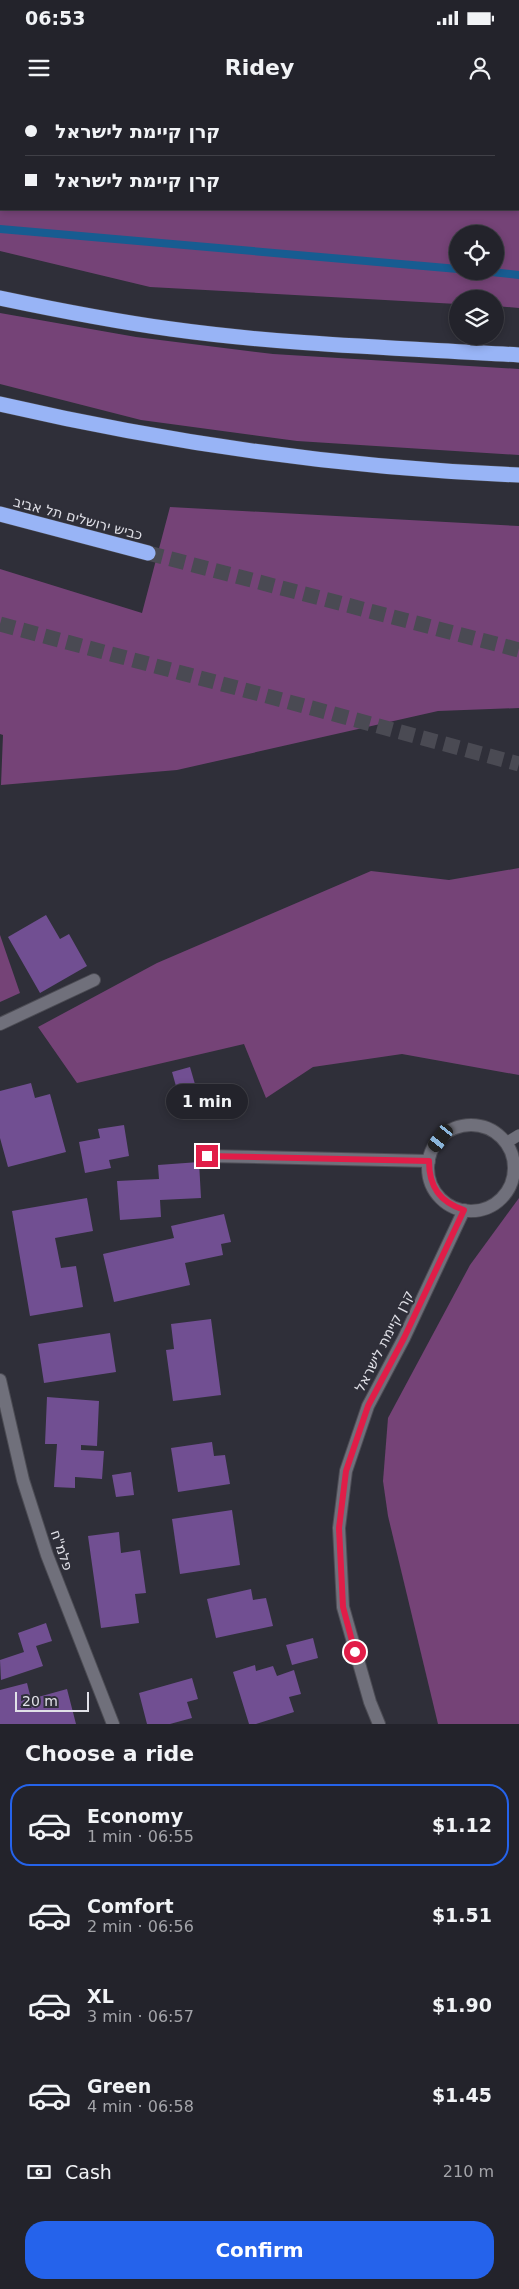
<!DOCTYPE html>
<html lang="en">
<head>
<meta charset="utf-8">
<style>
  :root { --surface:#23232b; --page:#2f2f37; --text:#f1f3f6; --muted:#a3a4a9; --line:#404047; --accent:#2563eb }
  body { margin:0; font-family:"DejaVu Sans","Noto Sans Hebrew",sans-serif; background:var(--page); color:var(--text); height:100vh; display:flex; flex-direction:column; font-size:19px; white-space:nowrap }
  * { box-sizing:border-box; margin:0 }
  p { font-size:16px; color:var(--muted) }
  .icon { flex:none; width:28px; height:28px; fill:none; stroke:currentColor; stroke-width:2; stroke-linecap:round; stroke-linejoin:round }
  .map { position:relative; height:1624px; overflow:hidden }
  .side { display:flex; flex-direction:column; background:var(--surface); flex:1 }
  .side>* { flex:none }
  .guide { position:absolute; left:0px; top:0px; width:520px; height:110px; box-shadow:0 2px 8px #0003,0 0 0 1px var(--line); display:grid; align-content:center; height:110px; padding:0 25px; background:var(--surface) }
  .controls { position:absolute; left:449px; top:125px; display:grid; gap:10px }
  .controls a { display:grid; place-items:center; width:55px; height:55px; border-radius:50%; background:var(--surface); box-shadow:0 2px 8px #0003,0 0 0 1px var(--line); font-size:25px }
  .scale { position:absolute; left:15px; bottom:12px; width:74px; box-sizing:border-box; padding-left:5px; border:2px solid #e1e1e8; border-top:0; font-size:14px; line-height:18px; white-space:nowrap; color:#e1e1e8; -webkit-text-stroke:4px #2f2f39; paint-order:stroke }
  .end { position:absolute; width:22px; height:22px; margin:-11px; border:6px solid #e11d48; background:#fff; box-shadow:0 0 0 2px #fff }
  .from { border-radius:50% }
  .bubble { position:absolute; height:35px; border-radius:18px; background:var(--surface); box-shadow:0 2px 8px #0003,0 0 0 1px var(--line); font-size:16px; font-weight:600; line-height:35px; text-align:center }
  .car { position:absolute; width:15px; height:30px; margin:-15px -8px; border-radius:6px; box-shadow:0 0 4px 1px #0007; background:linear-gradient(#222 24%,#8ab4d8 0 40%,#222 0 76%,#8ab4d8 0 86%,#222 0) }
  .guide b { display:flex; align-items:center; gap:18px; height:48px; font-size:19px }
  .guide b+b { border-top:1px solid var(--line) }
  .guide i { width:12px; height:12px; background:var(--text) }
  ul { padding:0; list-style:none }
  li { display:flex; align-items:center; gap:15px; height:82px; margin:0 10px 8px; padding:0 15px; border:2px solid transparent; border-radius:20px }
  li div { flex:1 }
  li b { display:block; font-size:19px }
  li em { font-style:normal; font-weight:600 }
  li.active { border-color:var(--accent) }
  li>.icon { width:45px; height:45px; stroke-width:1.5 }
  h2 { padding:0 25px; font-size:22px; line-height:60px }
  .pay { display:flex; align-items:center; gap:12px; height:55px; padding:0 25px; font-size:19px }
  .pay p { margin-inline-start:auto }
  .button { display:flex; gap:10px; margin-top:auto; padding:10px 25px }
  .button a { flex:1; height:58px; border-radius:20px; background:var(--accent); color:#fff; font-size:20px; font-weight:600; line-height:58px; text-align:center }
  .status { display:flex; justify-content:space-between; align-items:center; height:35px; padding:0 25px; background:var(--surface); direction:ltr }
  .status svg { height:14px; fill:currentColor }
  header { display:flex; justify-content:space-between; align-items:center; height:65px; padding:0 25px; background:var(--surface); font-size:22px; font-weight:600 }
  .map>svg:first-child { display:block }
  .green { fill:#754377; fill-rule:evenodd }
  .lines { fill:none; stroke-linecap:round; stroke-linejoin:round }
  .stream { stroke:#175c91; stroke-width:8 }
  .building { fill:#714f92 }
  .highway-tunnel { stroke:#4a4a53; stroke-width:15; stroke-dasharray:15 8; stroke-linecap:butt }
  .lane-casing { stroke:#4c4c54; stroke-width:12 }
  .street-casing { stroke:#4c4c54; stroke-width:14 }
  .secondary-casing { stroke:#4c4c54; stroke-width:14 }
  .highway-casing { stroke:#4c4c54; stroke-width:16 }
  .lane { stroke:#70707b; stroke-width:11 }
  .street { stroke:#70707b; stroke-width:12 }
  .secondary { stroke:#70707b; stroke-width:12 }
  .highway { stroke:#98b4f6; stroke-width:15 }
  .route { stroke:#e11d48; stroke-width:6 }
  .labels { text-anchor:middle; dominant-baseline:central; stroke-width:4; stroke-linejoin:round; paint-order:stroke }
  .street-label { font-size:14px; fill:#e1e1e8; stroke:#2f2f39 }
</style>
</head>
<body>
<div class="status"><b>06:53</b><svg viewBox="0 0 49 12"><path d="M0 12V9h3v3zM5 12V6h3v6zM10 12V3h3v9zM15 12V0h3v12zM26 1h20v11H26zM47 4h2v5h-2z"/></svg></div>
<header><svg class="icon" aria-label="menu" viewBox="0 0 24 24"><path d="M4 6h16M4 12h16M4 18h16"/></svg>Ridey<svg class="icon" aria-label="person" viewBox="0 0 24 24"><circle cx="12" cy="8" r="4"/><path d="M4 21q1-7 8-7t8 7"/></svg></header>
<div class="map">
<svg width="519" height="1624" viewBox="0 0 519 1624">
  <rect width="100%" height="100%" fill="#2f2f39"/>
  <g class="green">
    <path d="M0 0 217 1H1V109H519V62V208L495 206V199H458L457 204 150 187 0 151ZM458 134H495V171H458Z"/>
    <polygon points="0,213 136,237 273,254 519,269 519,355 297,341 141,320 0,284"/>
    <polygon points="170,407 519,426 519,608 438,611 177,670 1,685 3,635 0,634 0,469 142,513"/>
    <polygon points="519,768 519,975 402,954 313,967 266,998 244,944 77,983 38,927 157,863 371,771 449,780"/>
    <polygon points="0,835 20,893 0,902"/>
    <polygon points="519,1098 519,1624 438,1624 388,1416 383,1381 388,1318 470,1165"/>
  </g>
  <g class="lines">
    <g class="stream">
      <polyline points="0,129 458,169"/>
      <polyline points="482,171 519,175"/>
    </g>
  </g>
  <g class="building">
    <polygon points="46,815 60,839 69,834 87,866 40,893 8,837"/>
    <polygon points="190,967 199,998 181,1004 172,972"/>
    <polygon points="31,983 35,998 50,994 66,1052 8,1067 0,1038 0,991"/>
    <polygon points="124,1025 129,1056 109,1060 111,1068 85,1073 79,1042 100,1038 98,1029"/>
    <polygon points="199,1062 201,1098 160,1100 161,1117 120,1120 117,1081 159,1079 158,1065"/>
    <polygon points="87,1098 93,1131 55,1138 61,1168 76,1166 83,1207 30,1216 12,1111"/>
    <polygon points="224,1114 231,1142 221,1144 223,1155 185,1163 190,1185 114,1202 103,1154 174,1138 171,1126"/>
    <polygon points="211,1219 221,1295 173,1301 166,1250 174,1249 171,1224"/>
    <polygon points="110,1233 116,1272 44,1283 38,1244"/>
    <polygon points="47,1297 99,1301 97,1346 81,1345 81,1350 104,1351 102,1379 75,1377 75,1388 54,1387 57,1344 45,1344"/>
    <polygon points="212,1342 214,1356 225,1355 230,1384 178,1392 171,1348"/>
    <polygon points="131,1372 134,1395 116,1397 112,1375"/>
    <polygon points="232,1410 240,1465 180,1474 172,1419"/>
    <polygon points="119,1432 121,1453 140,1450 146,1493 135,1494 139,1523 101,1528 88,1436"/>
    <polygon points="251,1489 253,1500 266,1498 273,1526 216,1538 207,1499"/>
    <polygon points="46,1523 52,1541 36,1546 43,1566 1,1580 0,1560 24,1552 18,1533"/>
    <polygon points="313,1538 318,1558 292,1565 286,1545"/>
    <polygon points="255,1565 256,1571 273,1566 277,1576 294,1570 301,1594 289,1597 294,1612 256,1624 249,1624 233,1572"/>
    <polygon points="192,1578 198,1599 187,1602 192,1618 170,1624 147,1624 139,1593"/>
    <polygon points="27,1583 31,1599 67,1589 76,1624 0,1624 0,1590"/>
  </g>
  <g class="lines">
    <g class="highway-tunnel">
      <polyline points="148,453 519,550"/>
      <polyline points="0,524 519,664"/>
    </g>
    <defs>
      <polyline id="lane" points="506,1043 519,1035"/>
      <g id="street">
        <polyline points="0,924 94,880"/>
        <circle cx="471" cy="1068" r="43"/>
        <polyline points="207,1056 429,1061"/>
        <polyline points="379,1624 370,1602 343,1507 339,1428 346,1371 368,1306 404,1238 464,1110"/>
      </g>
      <polyline id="secondary" points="0,1280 23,1380 47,1455 113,1624"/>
      <g id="highway">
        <path d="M0 198C57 210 114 221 171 229 286 245 403 248 519 255"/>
        <path d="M0 304C173 344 342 368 519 375"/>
        <polyline points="0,414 148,453"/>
      </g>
    </defs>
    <use href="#lane" class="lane-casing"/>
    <use href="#street" class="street-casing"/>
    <use href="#secondary" class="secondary-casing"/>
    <use href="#highway" class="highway-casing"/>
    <use href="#lane" class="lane"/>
    <use href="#street" class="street"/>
    <use href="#secondary" class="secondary"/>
    <use href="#highway" class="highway"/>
  </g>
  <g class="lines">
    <path class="route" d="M207 1056 429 1061C429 1087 440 1102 464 1110L404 1238 368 1306 346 1371 339 1428 343 1507 355 1552"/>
  </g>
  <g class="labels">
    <g class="street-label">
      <text transform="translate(78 418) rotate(15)">כביש ירושלים תל אביב</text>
      <text transform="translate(384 1241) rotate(-63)">קרן קיימת לישראל</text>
      <text transform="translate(62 1450) rotate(71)">פלמ"ח</text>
    </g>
  </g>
</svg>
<div class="controls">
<a><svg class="icon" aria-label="locate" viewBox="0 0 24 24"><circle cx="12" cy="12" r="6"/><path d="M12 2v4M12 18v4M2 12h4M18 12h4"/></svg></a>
<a><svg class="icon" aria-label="layers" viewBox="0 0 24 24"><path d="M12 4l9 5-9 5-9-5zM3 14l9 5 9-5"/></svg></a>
</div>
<div class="scale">20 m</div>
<i class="end from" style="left:355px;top:1552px"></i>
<i class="end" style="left:207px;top:1056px"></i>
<div class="bubble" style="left:166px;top:984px;width:82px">1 min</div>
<i class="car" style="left:441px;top:1038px;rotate:217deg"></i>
<div class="guide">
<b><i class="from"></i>קרן קיימת לישראל</b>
<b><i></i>קרן קיימת לישראל</b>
</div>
</div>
<section class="side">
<h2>Choose a ride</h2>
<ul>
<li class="active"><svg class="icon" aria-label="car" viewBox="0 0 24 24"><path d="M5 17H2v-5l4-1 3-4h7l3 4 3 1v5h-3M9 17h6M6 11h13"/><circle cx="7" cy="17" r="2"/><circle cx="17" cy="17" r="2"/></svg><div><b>Economy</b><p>1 min · 06:55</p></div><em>$1.12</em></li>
<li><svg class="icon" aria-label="car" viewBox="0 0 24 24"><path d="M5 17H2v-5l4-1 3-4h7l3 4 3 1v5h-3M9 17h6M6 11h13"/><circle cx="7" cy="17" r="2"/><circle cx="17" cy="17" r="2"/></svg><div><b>Comfort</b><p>2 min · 06:56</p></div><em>$1.51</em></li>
<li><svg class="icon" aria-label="car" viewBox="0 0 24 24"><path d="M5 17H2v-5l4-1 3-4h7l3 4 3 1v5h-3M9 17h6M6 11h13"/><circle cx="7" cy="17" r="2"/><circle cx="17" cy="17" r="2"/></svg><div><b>XL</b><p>3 min · 06:57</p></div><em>$1.90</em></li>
<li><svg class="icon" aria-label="car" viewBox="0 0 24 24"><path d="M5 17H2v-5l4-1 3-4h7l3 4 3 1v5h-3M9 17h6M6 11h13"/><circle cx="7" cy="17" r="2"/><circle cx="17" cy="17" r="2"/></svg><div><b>Green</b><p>4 min · 06:58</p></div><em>$1.45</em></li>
</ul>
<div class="pay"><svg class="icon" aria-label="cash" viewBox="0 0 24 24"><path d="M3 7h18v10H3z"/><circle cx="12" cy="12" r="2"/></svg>Cash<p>210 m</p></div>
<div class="button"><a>Confirm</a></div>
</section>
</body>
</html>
